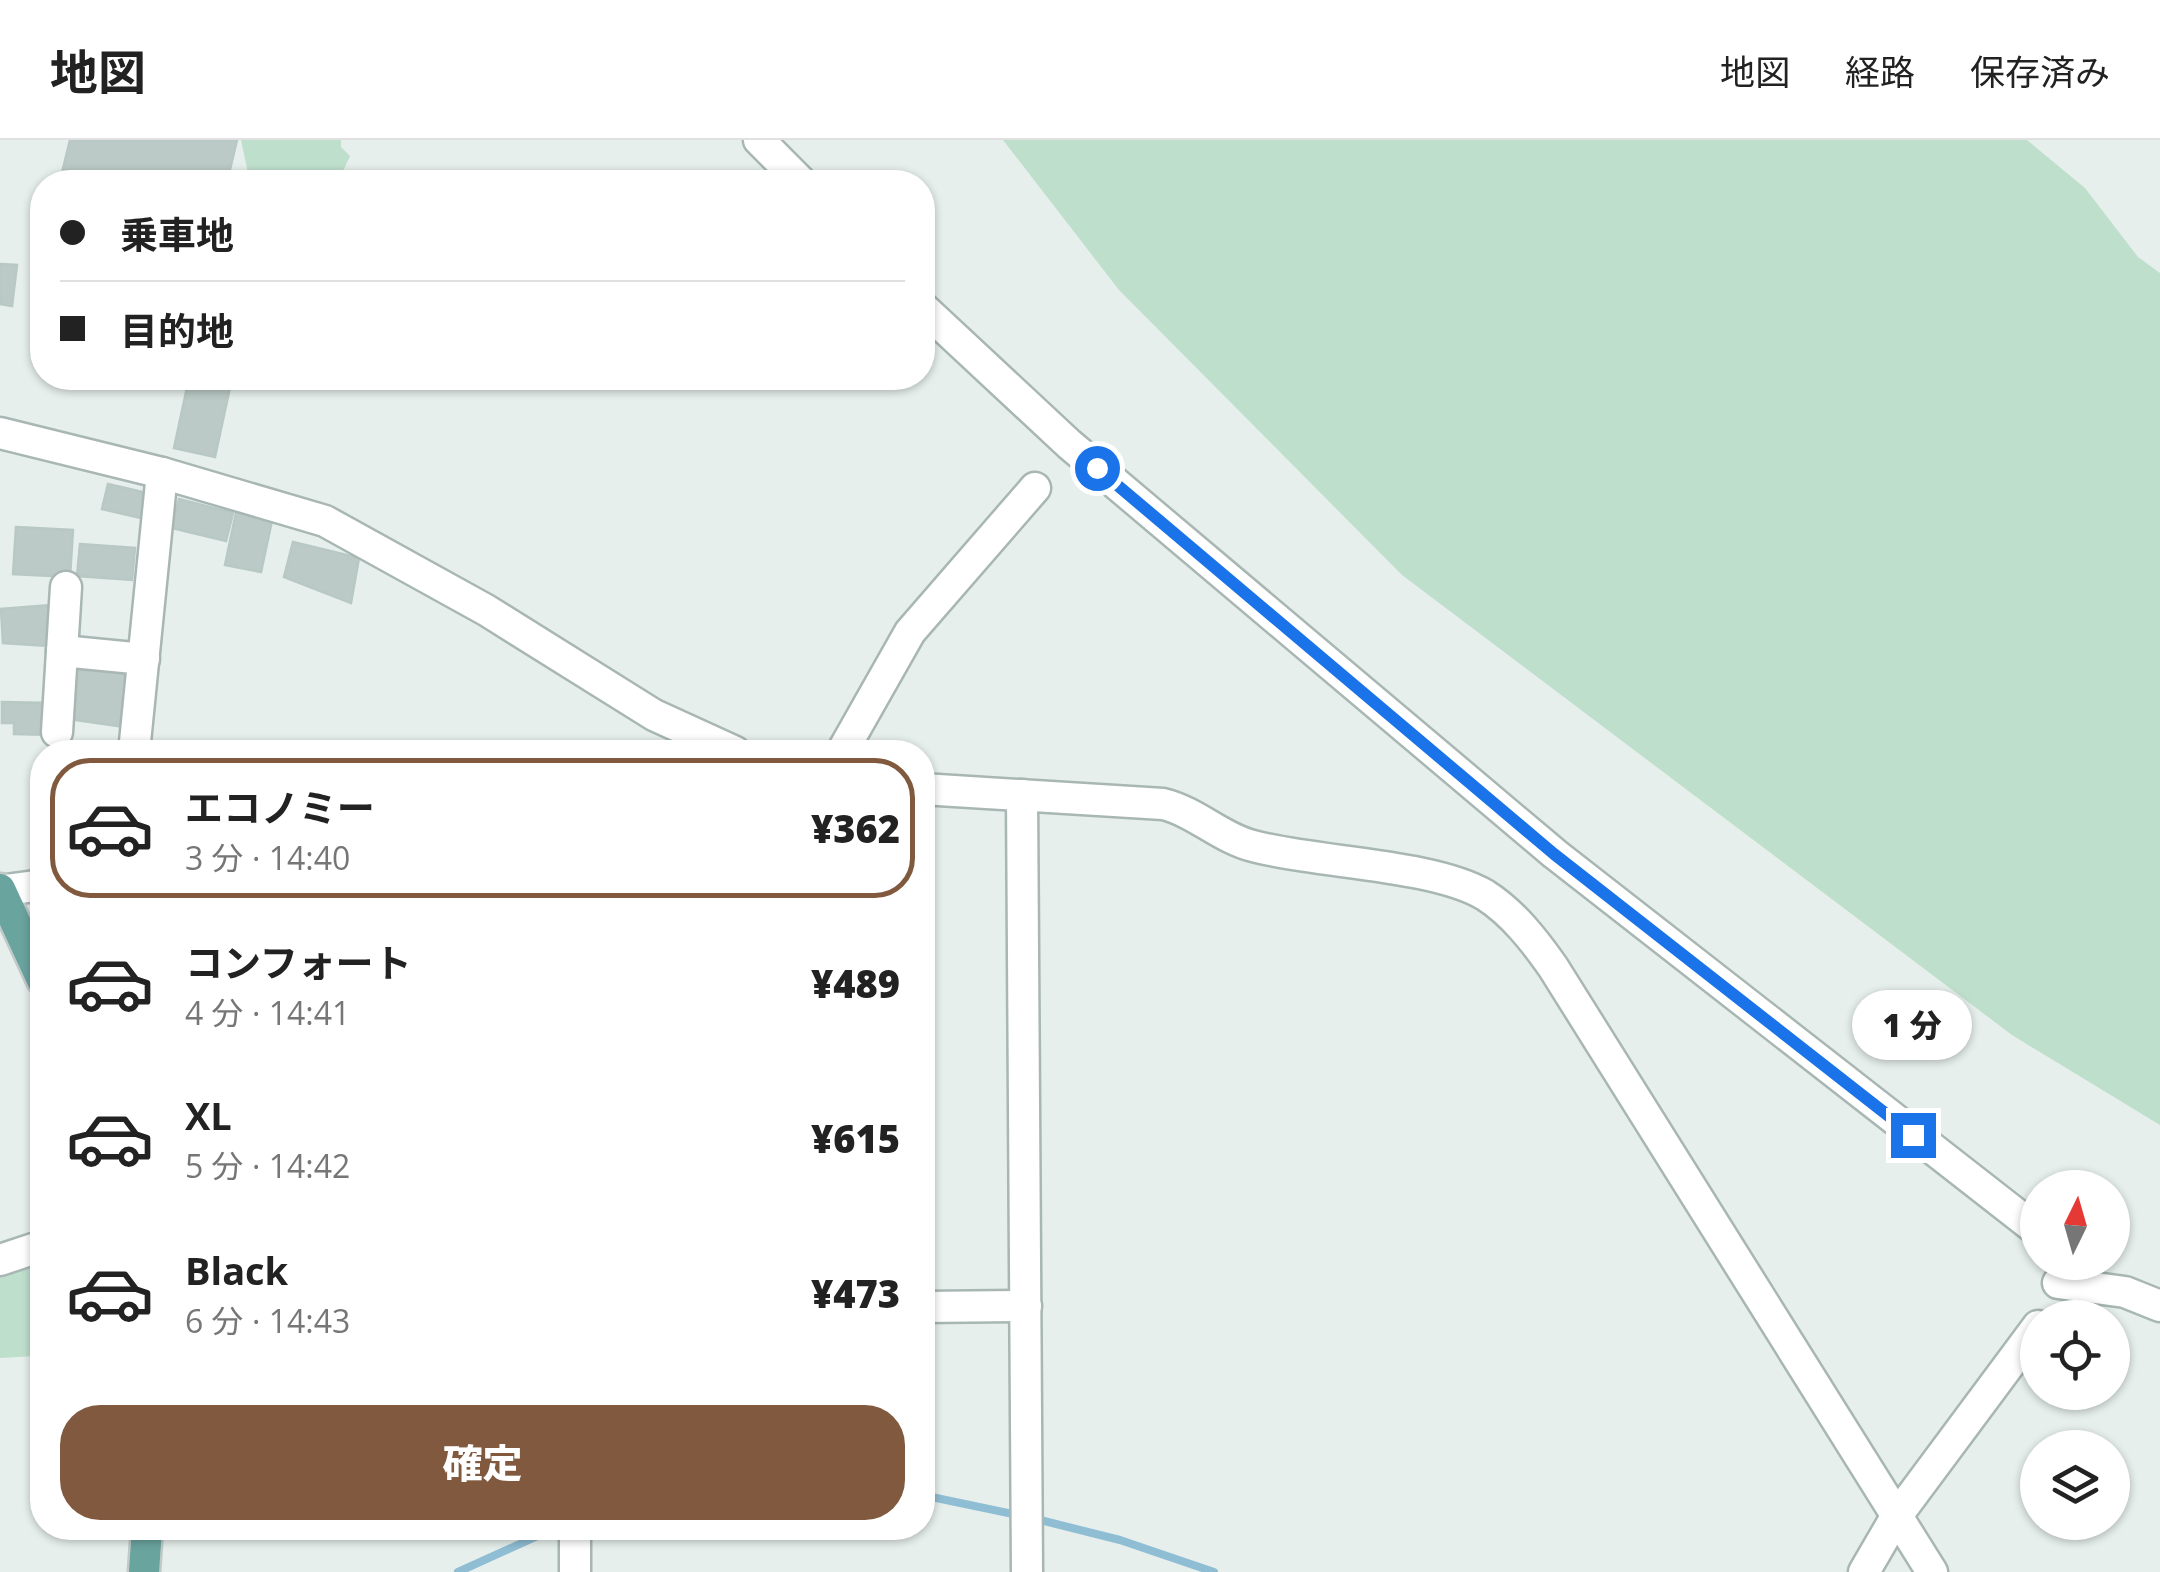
<!DOCTYPE html>
<html lang="ja">
<head>
<meta charset="utf-8">
<style>
  :root { --surface:#fff; --page:#f6f6f6; --text:#222; --muted:#767676; --line:#e0e0e0; --accent:#80593e }
  body { margin:0; font-family:"Open Sans","Noto Sans JP",sans-serif; background:var(--page); color:var(--text); height:100vh; display:flex; flex-direction:column; font-size:38px; white-space:nowrap }
  * { box-sizing:border-box; margin:0 }
  p { font-size:32px; color:var(--muted) }
  .icon { flex:none; width:55px; height:55px; fill:none; stroke:currentColor; stroke-width:2; stroke-linecap:round; stroke-linejoin:round }
  .map { position:relative; flex:1; overflow:hidden }
  .drawer { position:absolute; left:30px; top:600px; width:905px; height:800px; display:flex; flex-direction:column; background:var(--surface); border-radius:40px; box-shadow:0 2px 8px #0004 }
  .drawer>* { flex:none }
  .banner { position:absolute; left:30px; top:30px; width:905px; height:220px; border-radius:40px; box-shadow:0 2px 8px #0004; display:grid; align-content:center; height:220px; padding:0 30px; background:var(--surface) }
  .needle { width:65px; rotate:5deg }
  .buttons { position:absolute; left:2020px; top:1030px; display:grid; gap:20px }
  .buttons a { display:grid; place-items:center; width:110px; height:110px; border-radius:50%; background:var(--surface); box-shadow:0 2px 8px #0004; font-size:50px }
  .end { position:absolute; width:45px; height:45px; margin:-22px; border:12px solid #1a73e8; background:#fff; box-shadow:0 0 0 5px #fff }
  .from { border-radius:50% }
  .bubble { position:absolute; height:70px; border-radius:35px; background:var(--surface); box-shadow:0 2px 8px #0004; font-size:32px; font-weight:800; line-height:70px; text-align:center }
  .banner b { display:flex; align-items:center; gap:35px; height:95px; font-size:38px }
  .banner b+b { border-top:2px solid var(--line) }
  .banner i { width:25px; height:25px; background:var(--text) }
  ul { padding:18px 0 0; list-style:none }
  li { display:flex; align-items:center; gap:30px; height:140px; margin:0 20px 15px; padding:0 10px; border:5px solid transparent; border-radius:40px }
  li div { flex:1 }
  li b { display:block; font-size:38px }
  li em { font-style:normal; font-weight:800 }
  li.current { border-color:var(--accent) }
  li>.icon { width:90px; height:90px; stroke-width:1.5 }
  .cta { display:flex; gap:20px; margin-top:auto; padding:20px 30px }
  .cta a { flex:1; height:115px; border-radius:40px; background:var(--accent); color:#fff; font-size:40px; font-weight:800; line-height:115px; text-align:center }
  header { display:flex; align-items:center; gap:60px; box-sizing:border-box; height:140px; padding:0 50px; background:var(--surface); border-bottom:2px solid var(--line) }
  header strong { font-size:48px }
  nav { display:flex; gap:55px; margin-inline-start:auto; font-size:35px }
  .map>svg:first-child { display:block }
  .green { fill:#bfdfcd }
  .lines { fill:none; stroke-linecap:round; stroke-linejoin:round }
  .stream { stroke:#8fbdd3; stroke-width:8 }
  .building { fill:#bbcac6; stroke:#b8c8c4; stroke-width:2.5 }
  .minor-casing { stroke:#a8b7b4; stroke-width:35 }
  .major-casing { stroke:#c2cac9; stroke-width:35 }
  .minor { stroke:#fff; stroke-width:30 }
  .major { stroke:#6aa49f; stroke-width:30 }
  .route { stroke:#1a73e8; stroke-width:12 }
</style>
</head>
<body>
<header>
<strong>地図</strong>
<nav><a>地図</a><a>経路</a><a>保存済み</a></nav>
</header>
<div class="map">
<svg width="2160" height="1432" viewBox="0 0 2160 1432">
  <rect width="100%" height="100%" fill="#e6efec"/>
  <g class="green">
    <polygon points="241,0 341,0 341,7 350,16 338,42 250,42"/>
    <polygon points="1003,0 2027,0 2085,48 2138,117 2160,133 2160,985 2012,895 1402,435 1119,150"/>
    <polygon points="33,1119 36,1216 0,1218 0,1129"/>
  </g>
  <g class="lines">
    <g class="stream">
      <polyline points="922,1355 1018,1375"/>
      <polyline points="1036,1379 1120,1400 1214,1432"/>
      <polyline points="458,1432 555,1388"/>
    </g>
  </g>
  <g class="building">
    <polygon points="70,0 237,0 227,42 69,42 60,41"/>
    <polygon points="0,124 17,125 12,166 0,164"/>
    <polygon points="41,172 42,172 42,225 34,224"/>
    <polygon points="189,238 232,238 215,317 174,308"/>
    <polygon points="108,344 151,354 145,379 102,369"/>
    <polygon points="179,359 233,373 226,401 172,388"/>
    <polygon points="237,368 273,376 261,432 225,425"/>
    <polygon points="16,387 73,390 70,437 13,434"/>
    <polygon points="293,402 359,418 351,463 284,437"/>
    <polygon points="80,404 135,408 132,440 77,436"/>
    <polygon points="50,465 48,506 3,503 1,469"/>
    <polygon points="67,525 131,528 125,587 68,579"/>
    <polygon points="2,562 52,563 52,595 14,594 14,583 2,583"/>
  </g>
  <g class="lines">
    <defs>
      <g id="minor">
        <polyline points="759,0 801,42"/>
        <polyline points="922,167 1069,304 1555,714 2038,1091"/>
        <polyline points="0,293 162,333 325,381 486,470 654,575 735,612"/>
        <polyline points="62,511 144,519"/>
        <polyline points="57,592 66,447"/>
        <polyline points="134,612 162,333"/>
        <polyline points="842,612 910,492 1035,348"/>
        <path d="M922 649 1163 664C1196 672 1221 698 1253 706 1316 723 1433 724 1485 755 1513 773 1534 800 1553 827L1932 1432"/>
        <polyline points="1022,655 1027,1432"/>
        <polyline points="0,751 42,745"/>
        <polyline points="0,1120 42,1106"/>
        <polyline points="2058,1143 2125,1152 2160,1166"/>
        <polyline points="922,1167 1026,1166"/>
        <polyline points="575,1388 575,1432"/>
        <polyline points="1864,1432 1896,1377 2038,1186"/>
      </g>
      <g id="major">
        <polyline points="0,749 42,840"/>
        <polyline points="144,1432 147,1388"/>
      </g>
    </defs>
    <use href="#minor" class="minor-casing"/>
    <use href="#major" class="major-casing"/>
    <use href="#minor" class="minor"/>
    <use href="#major" class="major"/>
  </g>
  <g class="lines">
    <polyline class="route" points="1097,328 1554,714 1913,995"/>
  </g>
</svg>
<div class="buttons">
<a><svg class="needle" viewBox="-14 -14 28 28"><path d="M0-13l5 13h-10z" fill="#e53935"/><path d="M0 13l5-13h-10z" fill="#767676"/></svg></a>
<a><svg class="icon" aria-label="locate" viewBox="0 0 24 24"><circle cx="12" cy="12" r="6"/><path d="M12 2v4M12 18v4M2 12h4M18 12h4"/></svg></a>
<a><svg class="icon" aria-label="layers" viewBox="0 0 24 24"><path d="M12 4l9 5-9 5-9-5zM3 14l9 5 9-5"/></svg></a>
</div>
<i class="end from" style="left:1097px;top:328px"></i>
<i class="end" style="left:1913px;top:995px"></i>
<div class="bubble" style="left:1852px;top:850px;width:120px">1 分</div>
<div class="banner">
<b><i class="from"></i>乗車地</b>
<b><i></i>目的地</b>
</div>
<section class="drawer">
<ul>
<li class="current"><svg class="icon" aria-label="car" viewBox="0 0 24 24"><path d="M5 17H2v-5l4-1 3-4h7l3 4 3 1v5h-3M9 17h6M6 11h13"/><circle cx="7" cy="17" r="2"/><circle cx="17" cy="17" r="2"/></svg><div><b>エコノミー</b><p>3 分 · 14:40</p></div><em>¥362</em></li>
<li><svg class="icon" aria-label="car" viewBox="0 0 24 24"><path d="M5 17H2v-5l4-1 3-4h7l3 4 3 1v5h-3M9 17h6M6 11h13"/><circle cx="7" cy="17" r="2"/><circle cx="17" cy="17" r="2"/></svg><div><b>コンフォート</b><p>4 分 · 14:41</p></div><em>¥489</em></li>
<li><svg class="icon" aria-label="car" viewBox="0 0 24 24"><path d="M5 17H2v-5l4-1 3-4h7l3 4 3 1v5h-3M9 17h6M6 11h13"/><circle cx="7" cy="17" r="2"/><circle cx="17" cy="17" r="2"/></svg><div><b>XL</b><p>5 分 · 14:42</p></div><em>¥615</em></li>
<li><svg class="icon" aria-label="car" viewBox="0 0 24 24"><path d="M5 17H2v-5l4-1 3-4h7l3 4 3 1v5h-3M9 17h6M6 11h13"/><circle cx="7" cy="17" r="2"/><circle cx="17" cy="17" r="2"/></svg><div><b>Black</b><p>6 分 · 14:43</p></div><em>¥473</em></li>
</ul>
<div class="cta"><a>確定</a></div>
</section>
</div>
</body>
</html>
